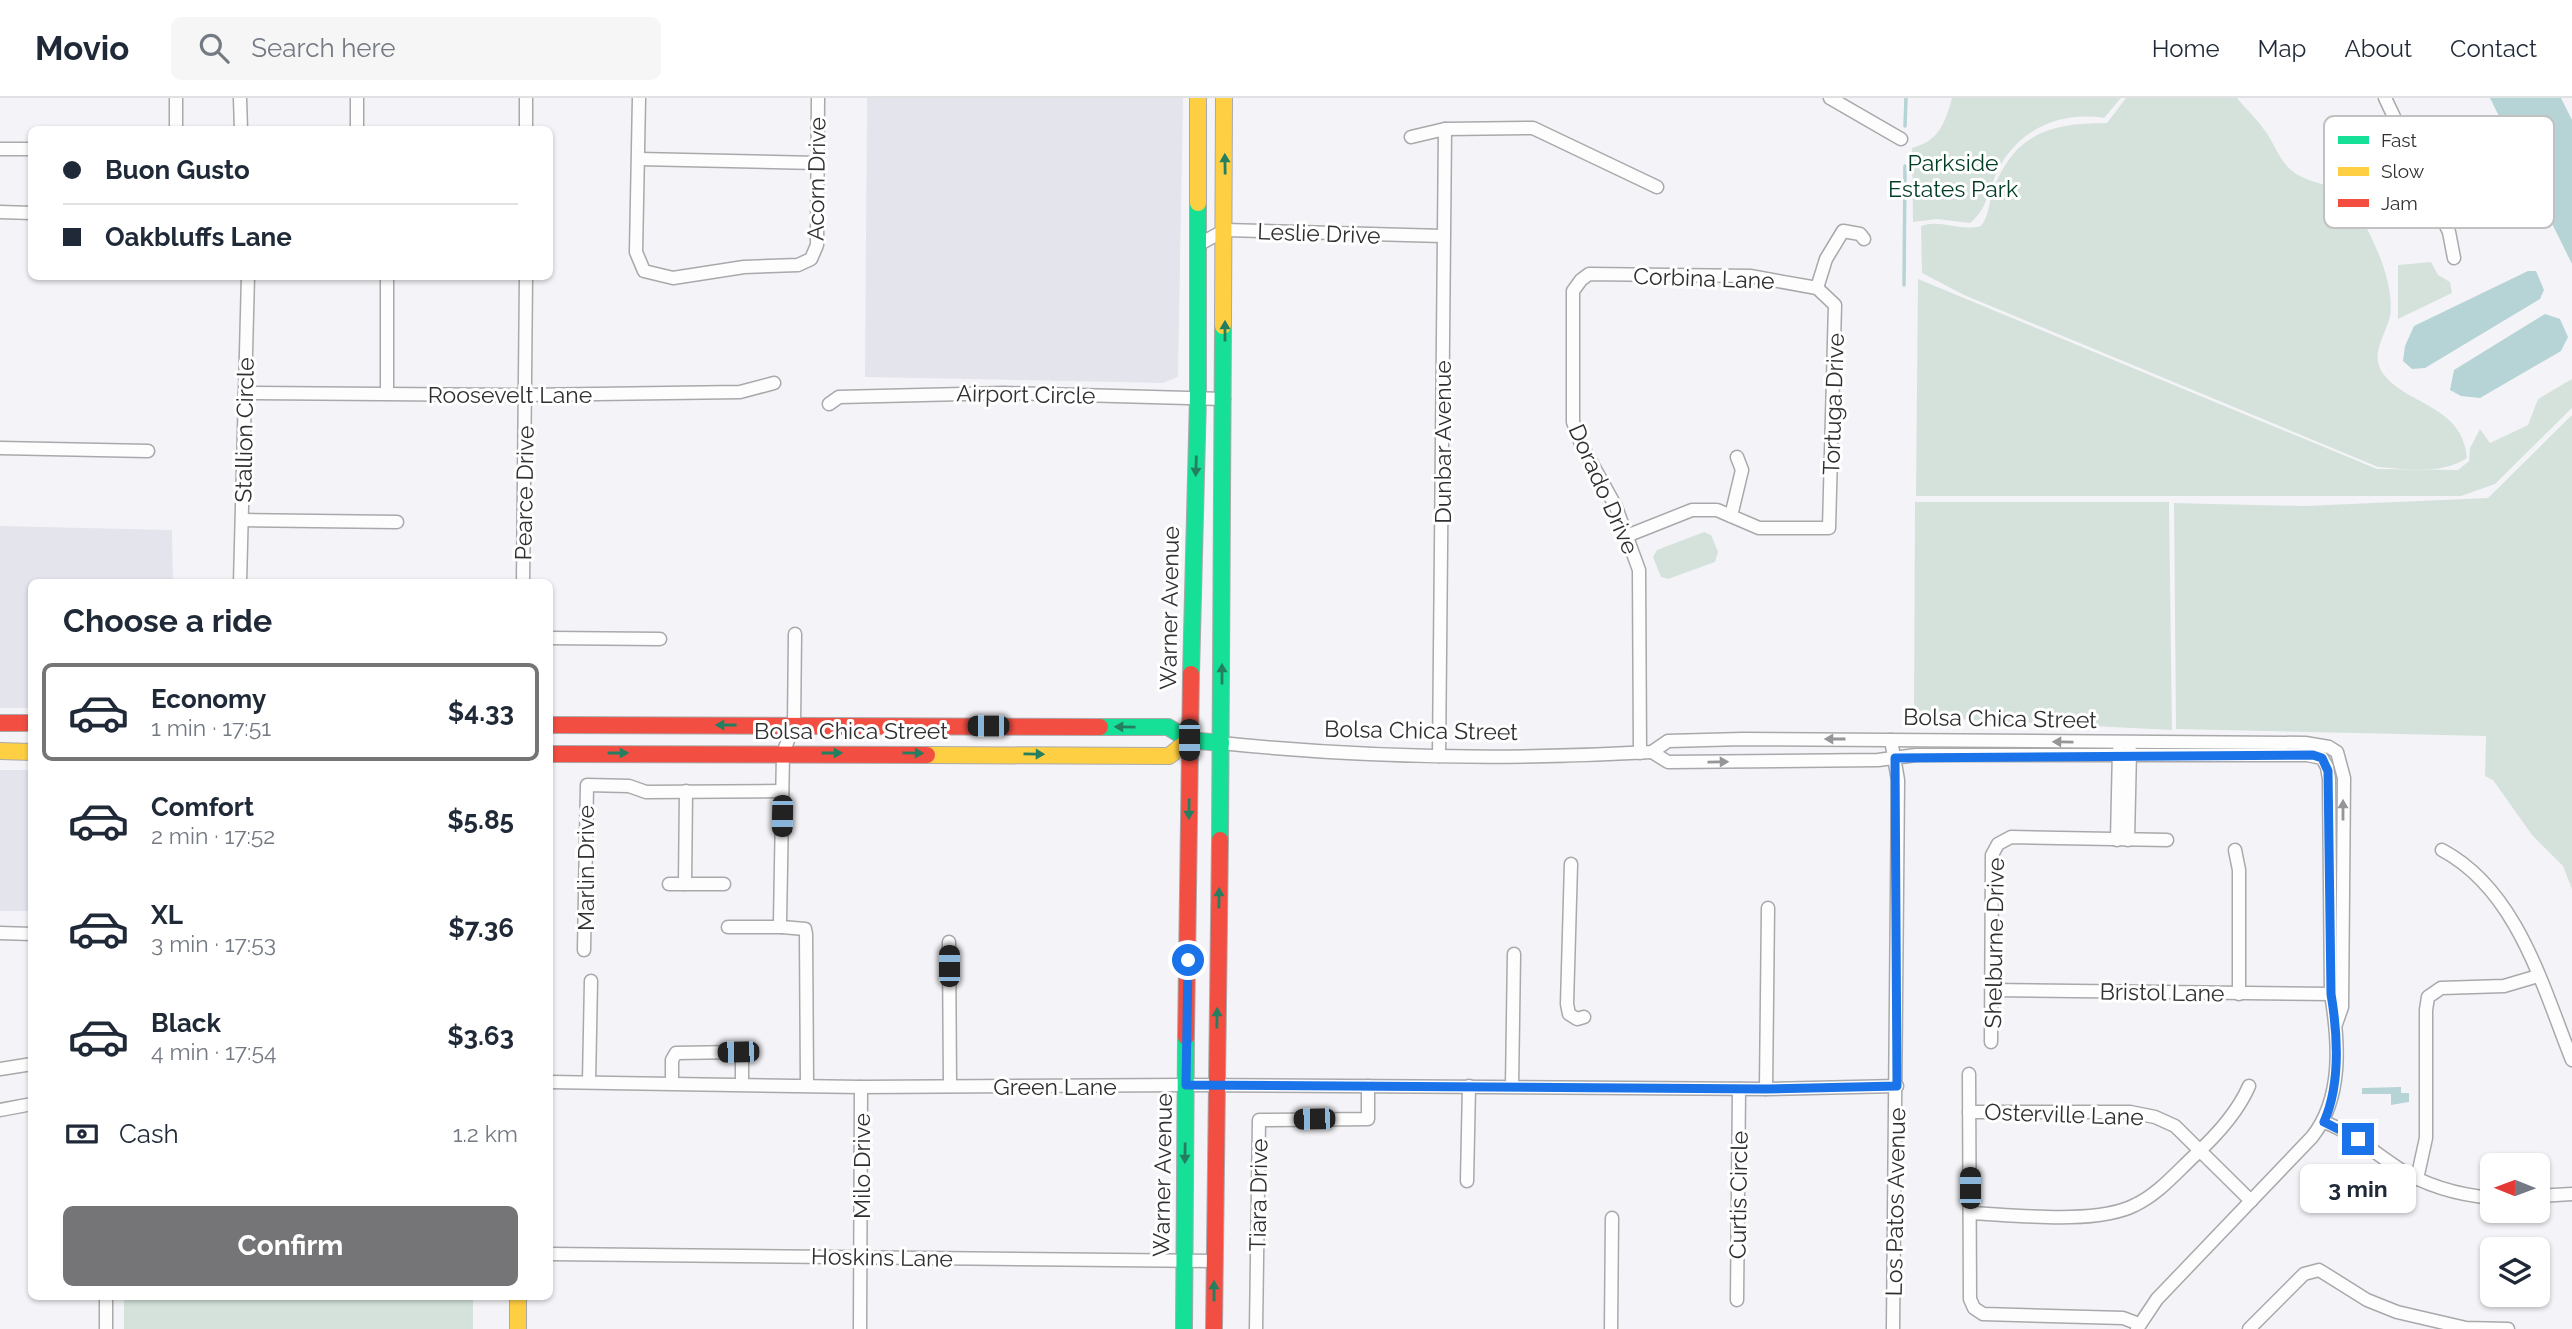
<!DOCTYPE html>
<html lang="en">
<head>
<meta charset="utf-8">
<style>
  :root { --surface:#fff; --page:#f6f6f7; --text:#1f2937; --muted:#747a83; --line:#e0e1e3; --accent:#757577 }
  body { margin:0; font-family:Raleway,sans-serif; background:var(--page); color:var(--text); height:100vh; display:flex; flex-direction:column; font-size:26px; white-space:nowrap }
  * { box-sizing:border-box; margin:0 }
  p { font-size:23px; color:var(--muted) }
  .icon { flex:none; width:38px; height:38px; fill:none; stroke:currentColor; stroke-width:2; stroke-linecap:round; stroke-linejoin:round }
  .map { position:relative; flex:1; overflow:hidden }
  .drawer { position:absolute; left:28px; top:481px; width:525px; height:721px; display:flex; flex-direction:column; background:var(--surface); border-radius:10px; box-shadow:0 2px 5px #0004 }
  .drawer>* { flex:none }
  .hud { position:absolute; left:28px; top:28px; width:525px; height:154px; border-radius:10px; box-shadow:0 2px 5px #0004; display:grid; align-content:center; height:154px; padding:0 35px; background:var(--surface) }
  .needle { width:46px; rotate:271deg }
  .fabs { position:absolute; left:2480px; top:1055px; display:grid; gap:14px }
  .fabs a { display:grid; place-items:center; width:70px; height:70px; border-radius:10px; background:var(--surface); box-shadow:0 2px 5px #0004; font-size:35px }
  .end { position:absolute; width:32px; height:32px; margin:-16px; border:9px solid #1a73e8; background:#fff; box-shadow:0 0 0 4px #fff }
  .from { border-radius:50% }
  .bubble { position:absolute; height:49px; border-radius:10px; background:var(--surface); box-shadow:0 2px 5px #0004; font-size:23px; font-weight:700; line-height:49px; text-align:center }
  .car { position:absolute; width:21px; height:42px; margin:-21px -10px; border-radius:9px; box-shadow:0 0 5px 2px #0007; background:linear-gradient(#222 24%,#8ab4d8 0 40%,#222 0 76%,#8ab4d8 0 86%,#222 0) }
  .hud b { display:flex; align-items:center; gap:24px; height:66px; font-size:26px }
  .hud b+b { border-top:2px solid var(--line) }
  .hud i { width:18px; height:18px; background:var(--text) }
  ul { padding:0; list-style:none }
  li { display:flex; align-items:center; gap:21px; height:98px; margin:0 14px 10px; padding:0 21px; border:4px solid transparent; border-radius:10px }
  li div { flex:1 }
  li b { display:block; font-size:26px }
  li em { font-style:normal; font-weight:700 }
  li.active { border-color:var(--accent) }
  li>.icon { width:63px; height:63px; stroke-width:1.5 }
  h2 { padding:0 35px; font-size:32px; line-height:84px }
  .pay { display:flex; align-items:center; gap:18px; height:77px; padding:0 35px; font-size:26px }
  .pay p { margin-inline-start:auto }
  .action { display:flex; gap:14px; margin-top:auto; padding:14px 35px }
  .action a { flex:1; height:80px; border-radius:10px; background:var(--accent); color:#fff; font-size:28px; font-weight:700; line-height:80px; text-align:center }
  header { display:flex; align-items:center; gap:42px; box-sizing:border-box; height:98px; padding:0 35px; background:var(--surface); border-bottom:2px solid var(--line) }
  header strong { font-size:33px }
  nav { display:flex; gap:38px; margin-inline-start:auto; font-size:24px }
  .search { width:490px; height:63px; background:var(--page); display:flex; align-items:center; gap:18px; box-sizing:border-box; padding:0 24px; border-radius:10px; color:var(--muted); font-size:26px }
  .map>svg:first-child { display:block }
  .built { fill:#e4e4ed }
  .green { fill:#d5e2dc }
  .water { fill:#b6d3d6 }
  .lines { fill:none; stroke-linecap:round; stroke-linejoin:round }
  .stream { stroke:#b6d3d6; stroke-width:3.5 }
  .street-casing { stroke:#a9a9ab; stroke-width:15 }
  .fast-casing { stroke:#a9a9ab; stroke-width:18 }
  .slow-casing { stroke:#a9a9ab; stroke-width:18 }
  .jam-casing { stroke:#a9a9ab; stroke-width:18 }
  .street { stroke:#fdfdfe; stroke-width:12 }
  .fast { stroke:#16e098; stroke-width:16 }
  .slow { stroke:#ffcf43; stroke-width:16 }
  .jam { stroke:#f24e42; stroke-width:16 }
  .oneway { fill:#247f60 }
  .oneway2 { fill:#969698 }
  .route { stroke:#1a73e8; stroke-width:9 }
  .labels { text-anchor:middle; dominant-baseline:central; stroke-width:6; stroke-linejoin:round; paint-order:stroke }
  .park-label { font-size:23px; fill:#003d24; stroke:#fff }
  .street-label { font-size:23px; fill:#303032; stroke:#fff }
  .key { fill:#fff; stroke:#c1c1c2; stroke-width:2 }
  .key-label { font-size:19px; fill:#303032 }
</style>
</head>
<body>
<header>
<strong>Movio</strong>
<div class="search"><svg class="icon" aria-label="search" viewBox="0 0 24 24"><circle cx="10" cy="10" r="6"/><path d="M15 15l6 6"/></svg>Search here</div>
<nav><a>Home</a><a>Map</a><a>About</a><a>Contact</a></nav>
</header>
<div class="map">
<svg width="2572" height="1231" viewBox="0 0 2572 1231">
  <rect width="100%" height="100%" fill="#f4f4f8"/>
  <g class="built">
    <polygon points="867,0 1183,0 1178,279 1163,285 865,279"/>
    <polygon points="0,428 172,432 173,485 32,485 31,610 0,610"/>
    <rect x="0" y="672" width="31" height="141"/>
  </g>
  <g class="green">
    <path d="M1952 0H2121L2104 20C2059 13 2017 32 1997 74 1988 93 1987 112 1970 125L1937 121 1913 124 1912 50C1939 43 1945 25 1952 0Z"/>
    <path d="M2126 0H2237C2247 12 2259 23 2268 37 2274 47 2279 59 2287 68 2300 83 2319 83 2335 91 2358 103 2381 156 2387 181 2390 192 2392 208 2390 218 2386 237 2370 255 2382 274 2404 307 2463 306 2467 360 2441 377 2408 371 2378 369L1964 197 1922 175 1921 128C1942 121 1960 134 1981 128 1989 118 1989 104 1993 92 2015 35 2050 25 2107 25Z"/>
    <polygon points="2431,164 2438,177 2450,184 2452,195 2398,221 2398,167"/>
    <polygon points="1918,181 2377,371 2458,372 2469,363 2470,350 2480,331 2490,345 2528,327 2538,301 2572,281 2572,310 2495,386 2461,398 1916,398"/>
    <polygon points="2572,317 2572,791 2563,768 2532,737 2493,682 2485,678 2486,638 2176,631 2174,405 2304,408 2488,400"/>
    <polygon points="1915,404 2169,404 2172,632 1914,619"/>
    <polygon points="1704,434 1711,437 1718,454 1715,464 1668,481 1661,479 1653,459 1657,452"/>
    <rect x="124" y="1199" width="349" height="32"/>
  </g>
  <g class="water">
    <polygon points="2490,0 2561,0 2572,22 2572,166"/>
    <polygon points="2528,173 2536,173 2544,192 2540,201 2425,270 2412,271 2403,263 2405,248 2414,228"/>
    <polygon points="2545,216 2560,221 2568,239 2561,253 2480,300 2461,298 2450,292 2454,272"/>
    <polygon points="2401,989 2401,995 2409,995 2409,1004 2391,1007 2391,996 2362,996 2362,990"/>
  </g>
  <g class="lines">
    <g class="stream">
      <polyline points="1905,28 1906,0"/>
      <polyline points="1904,187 1905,68"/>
    </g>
    <defs>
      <g id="street">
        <polyline points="240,0 241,32"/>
        <polyline points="526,0 526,32"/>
        <polyline points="639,0 636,154 644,173 673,180 744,169 798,167 811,161 817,147 818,0"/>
        <polyline points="1830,0 1901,41"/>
        <polyline points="2385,0 2449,134 2454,160"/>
        <polyline points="176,32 176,0"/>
        <polyline points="357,32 357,0"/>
        <polyline points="1411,39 1445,31 1533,30 1657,89"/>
        <polyline points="0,51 32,51"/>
        <polyline points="639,61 817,65"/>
        <polyline points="0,114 32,115"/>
        <polyline points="1198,147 1225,132 1443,138"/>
        <polyline points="1817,190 1826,161 1843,133 1860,136 1864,141"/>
        <polyline points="245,295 525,297 740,294 774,285"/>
        <polyline points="387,295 387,178"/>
        <polyline points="829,306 839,299 1004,295 1224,301"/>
        <polyline points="0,350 148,353"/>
        <polyline points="1731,418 1742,372 1737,359"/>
        <polyline points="242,422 397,424"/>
        <polyline points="1629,437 1692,412 1717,412 1759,430 1829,430 1835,207 1817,190"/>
        <polyline points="240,485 248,178"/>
        <polyline points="523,485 526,178"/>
        <polyline points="795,536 794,627 783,655 780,825 782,829 805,831 806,836 807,986"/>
        <polyline points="550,540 660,541"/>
        <polyline points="1891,642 1898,682 1893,1231"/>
        <path d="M1221 645C1364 660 1509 662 1652 654L1668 643 1743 641 2305 645 2329 649 2337 654 2344 680 2342 909 2336 926"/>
        <path d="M1652 654 1668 664 1878 662 1916 657H2307L2322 660 2327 669 2329 681 2331 896C2339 944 2343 1000 2312 1039L2157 1201 2137 1231"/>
        <polyline points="1640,655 1639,472 1616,409 1581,346 1573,324 1573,193 1581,182 1589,176 1750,178 1817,190"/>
        <polyline points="1439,658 1445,31"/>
        <polyline points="2117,742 2119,652"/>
        <polyline points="2128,742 2130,652"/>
        <polyline points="2235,752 2239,772 2239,896"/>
        <path d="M2442 752C2517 792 2542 887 2572 962"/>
        <polyline points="1571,766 1567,906 1569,916 1577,921 1584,919"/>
        <polyline points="669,786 724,786"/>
        <polyline points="685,786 686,693"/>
        <polyline points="728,829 782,829"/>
        <polyline points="0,835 32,836"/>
        <polyline points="949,844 950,988"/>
        <polyline points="584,852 587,687 629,688 646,694 782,693"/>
        <polyline points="1992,892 2331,896"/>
        <polyline points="1991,944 1992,757 1998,746 2011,739 2167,742"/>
        <polyline points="0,971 32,966"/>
        <polyline points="1969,976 1970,1201 1974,1210 1983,1216 2123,1220 2139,1226"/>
        <polyline points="550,984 861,989 1186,987 1766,991 1897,988"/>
        <polyline points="589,984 591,883"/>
        <polyline points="672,985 672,962 676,955 738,954 742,957 742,985"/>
        <polyline points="1512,988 1514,856"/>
        <polyline points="1766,991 1768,810"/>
        <polyline points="0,1012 32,1006"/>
        <polyline points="1969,1014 2130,1014 2155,1019 2175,1028 2251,1103"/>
        <path d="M2324 1024C2353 1035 2373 1054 2398 1070 2426 1088 2460 1097 2492 1100"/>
        <polyline points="2417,1081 2426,1040 2426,912 2428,899 2441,890 2504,888 2538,878"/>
        <polyline points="1467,1083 1469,988"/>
        <polyline points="2538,1098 2572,1096"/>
        <path d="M1970 1115C2015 1117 2096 1127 2135 1107 2158 1096 2175 1076 2193 1059 2215 1039 2237 1016 2249 988"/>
        <polyline points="550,1156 1214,1163"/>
        <polyline points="1737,1202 1739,991"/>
        <polyline points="106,1231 106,1199"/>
        <polyline points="860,1231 861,989"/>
        <polyline points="1256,1231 1259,1022 1368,1021 1368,988"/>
        <polyline points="1611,1231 1612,1120"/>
        <polyline points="2249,1231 2304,1176 2319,1172 2367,1202 2397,1214 2466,1230 2508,1231"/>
      </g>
      <g id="fast">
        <polyline points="1191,576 1198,299 1198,105"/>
        <polyline points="1100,629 1168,629 1189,642 1221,645"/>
        <polyline points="1220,742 1223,228"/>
        <polyline points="1184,1231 1186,939"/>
      </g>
      <g id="slow">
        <polyline points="1198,0 1198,105"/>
        <polyline points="1223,228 1224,0"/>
        <polyline points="0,653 32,654"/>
        <polyline points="927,657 1169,658 1189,642"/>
        <polyline points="518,1199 518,1231"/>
      </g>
      <g id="jam">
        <polyline points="0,625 32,625"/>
        <polyline points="550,627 1100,629"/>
        <polyline points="550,656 927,657"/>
        <polyline points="1186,939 1191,576"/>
        <polyline points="1214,1231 1220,742"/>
      </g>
    </defs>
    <use href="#street" class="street-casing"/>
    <use href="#fast" class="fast-casing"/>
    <use href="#slow" class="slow-casing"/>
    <use href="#jam" class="jam-casing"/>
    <use href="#street" class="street"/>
    <use href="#fast" class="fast"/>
    <use href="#slow" class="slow"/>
    <use href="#jam" class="jam"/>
  </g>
  <defs><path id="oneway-solid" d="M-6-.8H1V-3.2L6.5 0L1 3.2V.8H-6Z" transform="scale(1.75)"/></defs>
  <g class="oneway">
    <use href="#oneway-solid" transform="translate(1225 66) rotate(-91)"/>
    <use href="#oneway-solid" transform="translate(1225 233) rotate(-90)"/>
    <use href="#oneway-solid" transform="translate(1196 368) rotate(92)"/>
    <use href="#oneway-solid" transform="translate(1222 576) rotate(-90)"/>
    <use href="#oneway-solid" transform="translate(726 627) rotate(-180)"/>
    <use href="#oneway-solid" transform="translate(1125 629) rotate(-179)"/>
    <use href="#oneway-solid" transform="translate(618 655)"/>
    <use href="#oneway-solid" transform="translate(832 655)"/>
    <use href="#oneway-solid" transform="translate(913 655) rotate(1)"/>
    <use href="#oneway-solid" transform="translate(1034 656) rotate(1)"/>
    <use href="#oneway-solid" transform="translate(1189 711) rotate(91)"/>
    <use href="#oneway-solid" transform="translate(1219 800) rotate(-89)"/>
    <use href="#oneway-solid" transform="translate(1217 920) rotate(-89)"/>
    <use href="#oneway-solid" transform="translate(1185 1055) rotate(91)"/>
    <use href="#oneway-solid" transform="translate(1214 1193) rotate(-90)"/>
  </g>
  <g class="oneway2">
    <use href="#oneway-solid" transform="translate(1835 641) rotate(-180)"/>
    <use href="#oneway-solid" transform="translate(2063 644) rotate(-179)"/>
    <use href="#oneway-solid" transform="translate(1718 664) rotate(-1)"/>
    <use href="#oneway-solid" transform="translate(2343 712) rotate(-90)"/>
  </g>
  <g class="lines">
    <path class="route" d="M1188 862 1186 987 1766 991 1897 988 1895 660 2313 657 2322 660 2328 673 2331 896C2338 938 2341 985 2324 1024L2358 1041"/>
  </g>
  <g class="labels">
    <g class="park-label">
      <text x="1953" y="64">Parkside<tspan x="1953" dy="26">Estates Park</tspan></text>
    </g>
    <g class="street-label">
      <text transform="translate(816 81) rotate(-89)">Acorn Drive</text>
      <text transform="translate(1319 135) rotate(2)">Leslie Drive</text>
      <text transform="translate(1704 180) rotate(2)">Corbina Lane</text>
      <text x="510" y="296">Roosevelt Lane</text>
      <text transform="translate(1026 296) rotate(1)">Airport Circle</text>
      <text transform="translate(1833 306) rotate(-88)">Tortuga Drive</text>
      <text transform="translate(244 332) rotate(-89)">Stallion Circle</text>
      <text transform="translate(1442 344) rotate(-90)">Dunbar Avenue</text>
      <text transform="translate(1604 391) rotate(66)">Dorado Drive</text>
      <text transform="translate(524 395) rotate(-89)">Pearce Drive</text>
      <text transform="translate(1169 510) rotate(-89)">Warner Avenue</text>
      <text transform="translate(2000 620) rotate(1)">Bolsa Chica Street</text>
      <text x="851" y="632">Bolsa Chica Street</text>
      <text transform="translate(1421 632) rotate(1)">Bolsa Chica Street</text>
      <text transform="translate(585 770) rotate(-90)">Marlin Drive</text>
      <text transform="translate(1994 845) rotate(-89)">Shelburne Drive</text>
      <text transform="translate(2162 894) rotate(1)">Bristol Lane</text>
      <text x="1055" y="988">Green Lane</text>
      <text transform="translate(2064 1016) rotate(2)">Osterville Lane</text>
      <text transform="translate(861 1068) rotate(-90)">Milo Drive</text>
      <text transform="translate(1162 1077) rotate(-89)">Warner Avenue</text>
      <text transform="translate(1258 1097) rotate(-89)">Tiara Drive</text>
      <text transform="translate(1738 1097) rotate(-89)">Curtis Circle</text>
      <text transform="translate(1895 1104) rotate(-89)">Los Patos Avenue</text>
      <text transform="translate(882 1159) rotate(1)">Hoskins Lane</text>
    </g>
  </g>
  <rect x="2324" y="18" width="230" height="112" rx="10" class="key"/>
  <rect x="2338" y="38" width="31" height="8" fill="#16e098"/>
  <rect x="2338" y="69" width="31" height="9" fill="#ffcf43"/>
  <rect x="2338" y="101" width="31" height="8" fill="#f24e42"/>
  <g class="key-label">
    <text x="2381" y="49">Fast</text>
    <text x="2381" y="80">Slow</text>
    <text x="2381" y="112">Jam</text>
  </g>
</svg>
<div class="fabs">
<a><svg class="needle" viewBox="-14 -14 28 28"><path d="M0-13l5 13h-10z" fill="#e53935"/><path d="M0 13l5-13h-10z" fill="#747a83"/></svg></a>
<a><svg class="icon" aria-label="layers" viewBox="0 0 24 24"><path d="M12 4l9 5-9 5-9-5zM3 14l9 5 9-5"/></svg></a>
</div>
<i class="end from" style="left:1188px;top:862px"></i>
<i class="end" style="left:2358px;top:1041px"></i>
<div class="bubble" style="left:2300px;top:1066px;width:116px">3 min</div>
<i class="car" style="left:988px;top:628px;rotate:270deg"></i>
<i class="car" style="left:1189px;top:642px;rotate:180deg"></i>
<i class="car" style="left:782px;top:718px;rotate:181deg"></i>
<i class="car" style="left:949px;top:868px;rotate:0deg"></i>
<i class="car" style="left:738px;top:954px;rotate:269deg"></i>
<i class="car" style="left:1314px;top:1021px;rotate:269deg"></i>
<i class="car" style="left:1970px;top:1090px;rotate:0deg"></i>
<div class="hud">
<b><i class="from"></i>Buon Gusto</b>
<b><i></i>Oakbluffs Lane</b>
</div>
<section class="drawer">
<h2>Choose a ride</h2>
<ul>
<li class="active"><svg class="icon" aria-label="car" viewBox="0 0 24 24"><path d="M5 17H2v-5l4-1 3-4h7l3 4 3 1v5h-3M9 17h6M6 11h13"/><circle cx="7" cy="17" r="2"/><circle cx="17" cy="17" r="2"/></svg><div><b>Economy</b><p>1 min · 17:51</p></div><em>$4.33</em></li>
<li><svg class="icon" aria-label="car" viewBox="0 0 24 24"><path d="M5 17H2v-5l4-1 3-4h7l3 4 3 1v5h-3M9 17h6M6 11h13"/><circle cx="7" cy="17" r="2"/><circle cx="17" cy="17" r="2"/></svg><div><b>Comfort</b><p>2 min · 17:52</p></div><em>$5.85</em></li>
<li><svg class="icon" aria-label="car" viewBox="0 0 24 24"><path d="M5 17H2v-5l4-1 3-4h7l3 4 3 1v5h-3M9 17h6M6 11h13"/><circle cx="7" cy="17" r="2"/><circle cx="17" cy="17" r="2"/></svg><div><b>XL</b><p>3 min · 17:53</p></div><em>$7.36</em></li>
<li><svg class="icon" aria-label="car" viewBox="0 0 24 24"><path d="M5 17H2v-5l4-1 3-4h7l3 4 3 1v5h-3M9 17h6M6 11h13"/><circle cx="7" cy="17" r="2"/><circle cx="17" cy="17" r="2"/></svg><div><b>Black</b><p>4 min · 17:54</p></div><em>$3.63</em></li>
</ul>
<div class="pay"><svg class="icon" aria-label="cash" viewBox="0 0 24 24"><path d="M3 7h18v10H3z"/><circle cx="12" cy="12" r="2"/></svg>Cash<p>1.2 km</p></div>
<div class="action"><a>Confirm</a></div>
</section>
</div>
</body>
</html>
